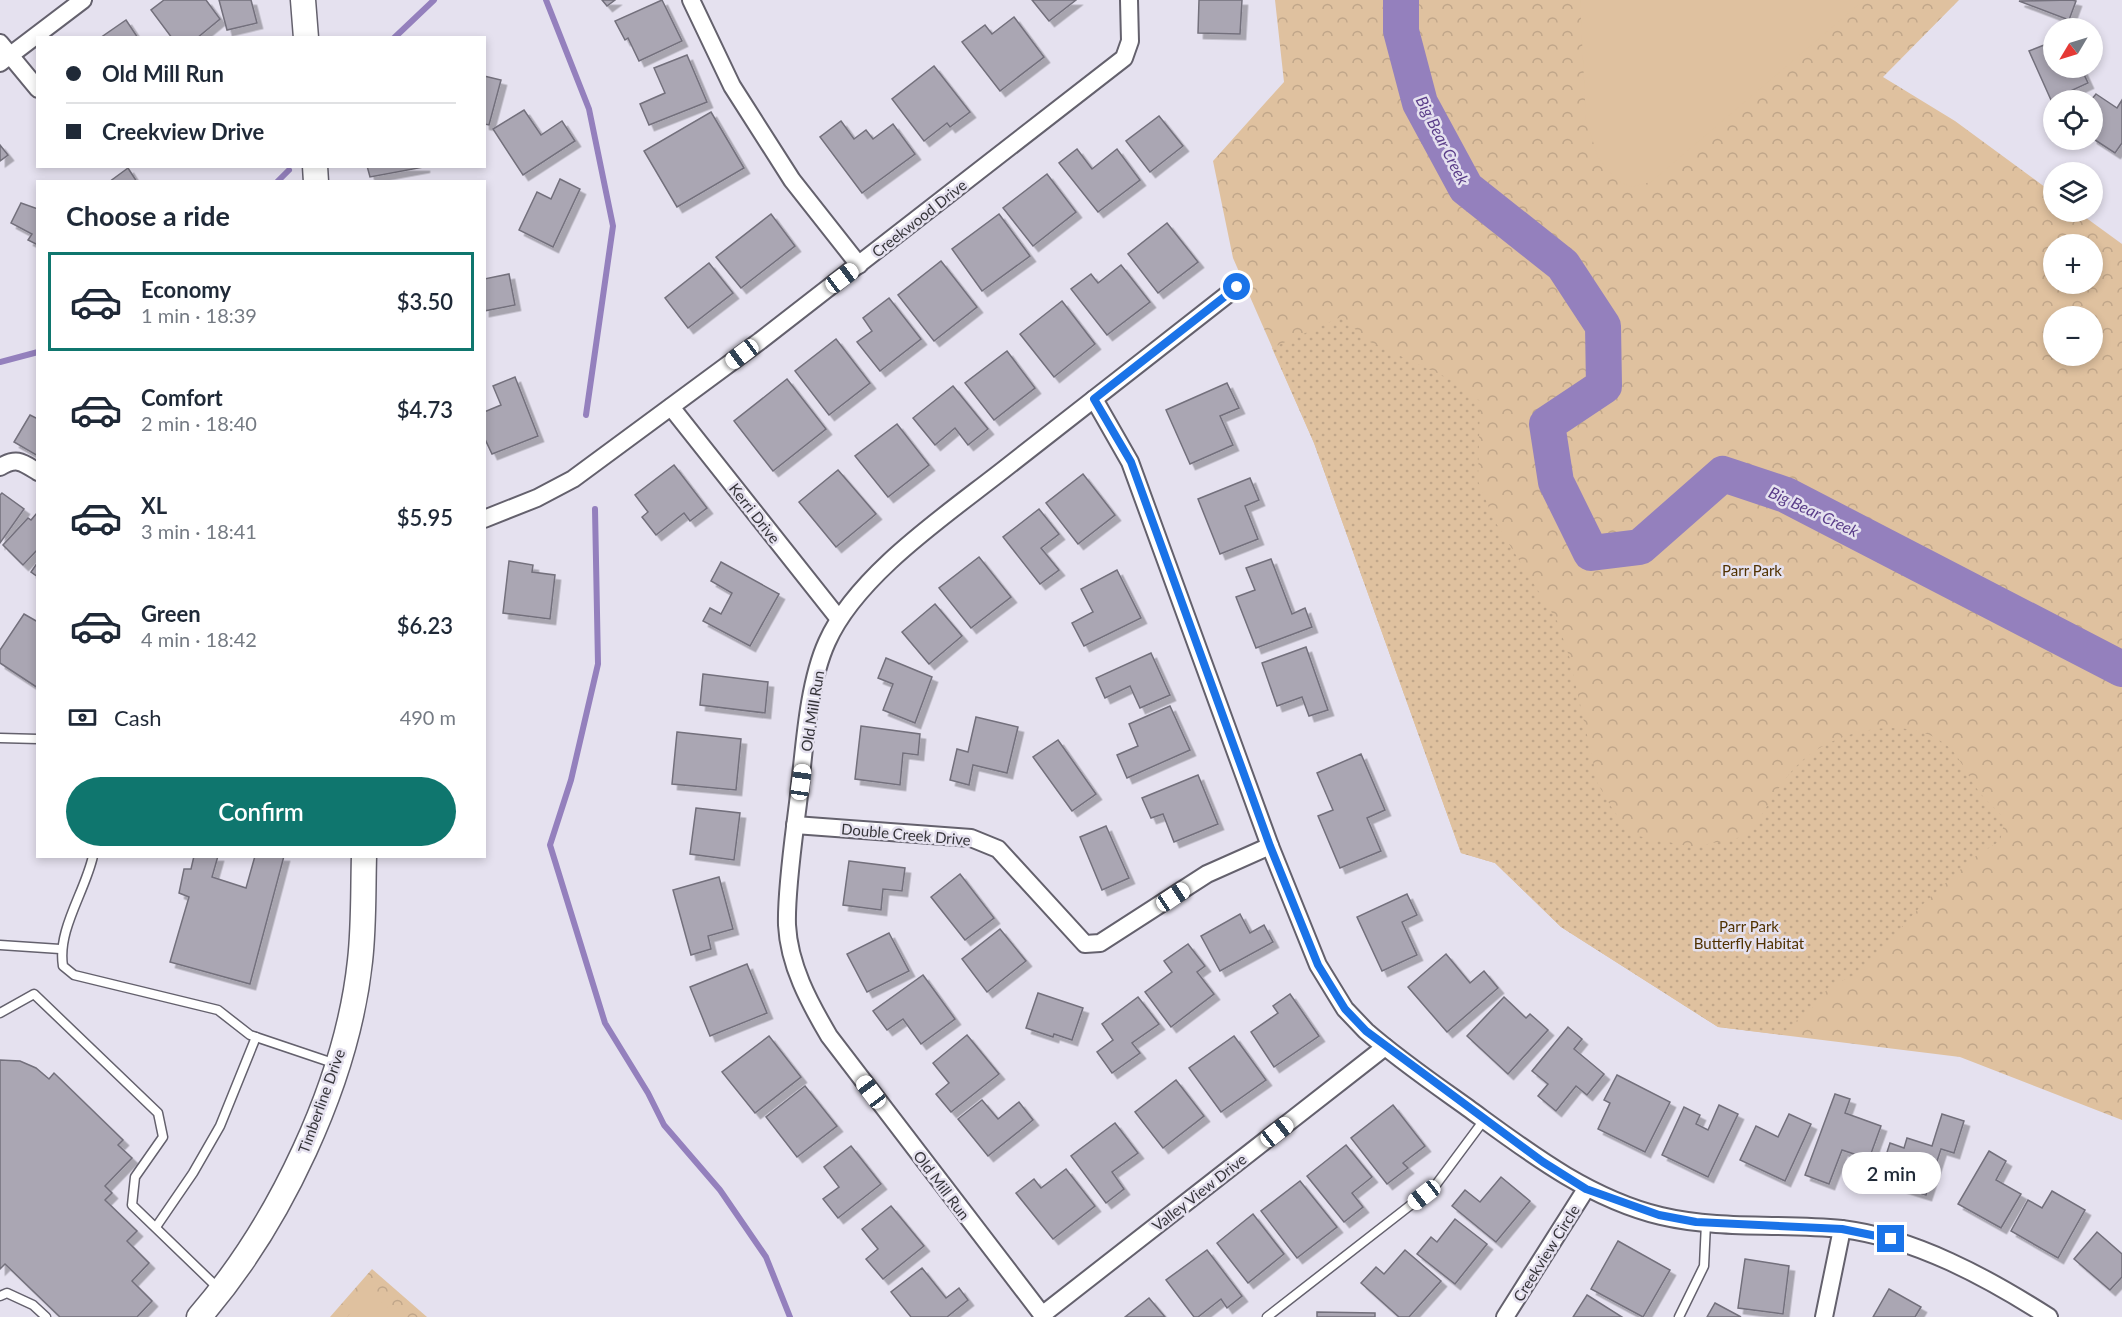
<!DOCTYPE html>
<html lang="en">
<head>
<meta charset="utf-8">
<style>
  :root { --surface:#fff; --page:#f6f6f7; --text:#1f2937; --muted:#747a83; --line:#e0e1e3; --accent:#0f766e }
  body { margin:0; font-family:Lato,sans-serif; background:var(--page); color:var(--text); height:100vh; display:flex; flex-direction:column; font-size:22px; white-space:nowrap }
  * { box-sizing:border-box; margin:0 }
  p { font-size:20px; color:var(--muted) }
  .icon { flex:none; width:33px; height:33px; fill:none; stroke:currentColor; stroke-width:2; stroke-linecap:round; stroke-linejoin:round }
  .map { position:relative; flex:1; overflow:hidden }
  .sheet { position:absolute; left:36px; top:180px; width:450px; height:678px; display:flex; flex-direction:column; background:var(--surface); border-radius:0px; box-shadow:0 3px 9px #0003 }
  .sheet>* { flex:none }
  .top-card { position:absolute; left:36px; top:36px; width:450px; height:132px; border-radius:0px; box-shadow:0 3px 9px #0003; display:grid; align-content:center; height:132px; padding:0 30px; background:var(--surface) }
  .needle { width:39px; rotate:232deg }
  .buttons { position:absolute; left:2043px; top:18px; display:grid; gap:12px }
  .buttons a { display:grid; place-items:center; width:60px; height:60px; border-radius:50%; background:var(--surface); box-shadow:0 3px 9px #0003; font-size:30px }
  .end { position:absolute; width:27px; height:27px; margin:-14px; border:8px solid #1a73e8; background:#fff; box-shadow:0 0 0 3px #fff }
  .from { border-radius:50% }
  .bubble { position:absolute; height:42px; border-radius:21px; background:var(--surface); box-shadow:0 3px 9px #0003; font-size:20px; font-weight:600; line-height:42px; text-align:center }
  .car { position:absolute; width:18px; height:36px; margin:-18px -9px; border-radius:8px; box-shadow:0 0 4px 2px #0007; background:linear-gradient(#fff 24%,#345 0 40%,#fff 0 76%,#345 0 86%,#fff 0) }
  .top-card b { display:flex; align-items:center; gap:21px; height:57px; font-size:22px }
  .top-card b+b { border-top:2px solid var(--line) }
  .top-card i { width:15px; height:15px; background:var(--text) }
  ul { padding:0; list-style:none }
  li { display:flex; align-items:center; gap:18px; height:99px; margin:0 12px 9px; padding:0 18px; border:3px solid transparent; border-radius:0px }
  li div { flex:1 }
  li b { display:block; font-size:22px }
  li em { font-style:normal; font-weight:600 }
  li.on { border-color:var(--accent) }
  li>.icon { width:54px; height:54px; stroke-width:1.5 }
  h2 { padding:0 30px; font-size:27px; line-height:72px }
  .pay { display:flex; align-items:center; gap:15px; height:66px; padding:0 30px; font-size:22px }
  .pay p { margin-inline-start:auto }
  .primary-button { display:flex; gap:12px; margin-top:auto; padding:12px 30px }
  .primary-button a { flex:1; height:69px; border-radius:36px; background:var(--accent); color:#fff; font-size:24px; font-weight:600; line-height:69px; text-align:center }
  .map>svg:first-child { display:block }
  .park { fill:url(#park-crowns); fill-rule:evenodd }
  .garden { fill:url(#garden-dots) }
  .pitch { fill:#dfc19f }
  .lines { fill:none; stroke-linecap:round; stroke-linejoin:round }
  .stream { stroke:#9480bd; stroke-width:6 }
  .river { stroke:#9480bd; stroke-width:36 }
  .building { fill:#aaa6b3; stroke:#73707c; stroke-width:1.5; filter:url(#shadow) }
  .lane-casing { stroke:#64616d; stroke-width:11 }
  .street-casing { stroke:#64616d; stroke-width:20 }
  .secondary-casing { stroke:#64616d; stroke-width:27 }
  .lane { stroke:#fff; stroke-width:8 }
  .street { stroke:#fff; stroke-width:16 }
  .secondary { stroke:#fff; stroke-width:24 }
  .route { stroke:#1a73e8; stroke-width:8 }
  .labels { text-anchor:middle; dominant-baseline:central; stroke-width:5; stroke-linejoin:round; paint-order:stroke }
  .street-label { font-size:15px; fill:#36353a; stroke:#e5e1ef }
  .park-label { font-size:15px; fill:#503101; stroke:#e5e1ef }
  .water-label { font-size:16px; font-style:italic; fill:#5a3d89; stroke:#e5e1ef }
</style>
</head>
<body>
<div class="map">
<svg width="2122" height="1317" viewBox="0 0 2122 1317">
  <defs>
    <pattern id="park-crowns" width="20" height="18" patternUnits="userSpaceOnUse" patternTransform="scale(1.5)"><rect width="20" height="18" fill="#dfc19f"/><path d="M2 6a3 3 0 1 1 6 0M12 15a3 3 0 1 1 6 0" fill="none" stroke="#c0a68a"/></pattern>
    <pattern id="garden-dots" width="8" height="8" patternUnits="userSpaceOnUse" patternTransform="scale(1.5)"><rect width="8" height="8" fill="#dfc19f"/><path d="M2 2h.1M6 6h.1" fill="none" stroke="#c0a68a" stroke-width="1.8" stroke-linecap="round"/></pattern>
    <filter id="shadow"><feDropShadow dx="5.5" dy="5.5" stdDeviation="0" flood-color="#0004"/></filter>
  </defs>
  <rect width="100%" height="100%" fill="#e5e1ef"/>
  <g class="park">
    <path d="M1275 0H1959L1883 77 1955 121 2053 193 2054 212H2078L2122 244V1120L1960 1057 1718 1027 1561 927 1495 863 1461 853 1314 443 1233 258 1213 161 1284 82ZM2054 244H2092V284H2054ZM2054 316H2092V356H2054Z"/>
    <polygon points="372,1269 427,1317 330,1317"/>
  </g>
  <path class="garden" d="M1341 317 1370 342 1450 379 1480 401 1478 481 1494 520 1557 621 1570 659 1598 784 1613 810 1633 835 1693 847 1747 836C1767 811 1779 780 1804 759 1838 730 1907 714 1945 744 1959 754 1967 775 1977 789 1985 800 1996 809 2005 819L2000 841 1973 858 1922 905 1859 973 1829 987 1811 1010 1796 1021 1785 1035 1718 1027 1561 927 1495 863 1461 853 1314 443 1272 348Z"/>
  <g class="pitch">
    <polygon points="1580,0 1864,0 1651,182 1631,187 1616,180 1598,157 1586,120"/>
    <polygon points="369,1292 394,1313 390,1317 347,1317"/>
  </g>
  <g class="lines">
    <g class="stream">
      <polyline points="546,0 589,109 613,226 586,415"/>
      <polyline points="394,38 434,0"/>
      <polyline points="277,182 289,170"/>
      <polyline points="0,362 38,352"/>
      <polyline points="595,509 598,664 571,780 550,845 605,1023 648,1093 664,1125 720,1190 766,1257 790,1317"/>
    </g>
    <polyline class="river" points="1401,0 1401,31 1420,103 1466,188 1563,265 1603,326 1604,386 1547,424 1556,482 1591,553 1640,547 1723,474 1786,495 2122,669"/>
  </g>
  <g class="building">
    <polygon points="164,0 206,0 220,19 197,38 172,38 151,10"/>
    <polygon points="219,0 251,0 257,23 227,30"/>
    <polygon points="602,0 615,0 607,6"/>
    <polygon points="662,0 682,41 639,61 628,38 625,40 615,21"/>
    <polygon points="1032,0 1076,0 1049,21"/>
    <polygon points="1199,0 1242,0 1240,34 1198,33"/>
    <polygon points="2072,0 2076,1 2069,20 2019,1"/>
    <polygon points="1014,17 1044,57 1000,91 962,42 985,25 992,34"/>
    <polygon points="126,20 138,38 100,38"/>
    <polygon points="2054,41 2054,68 2081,68 2088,83 2051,100 2029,51"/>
    <polygon points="687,55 707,102 649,125 640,104 665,93 654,68"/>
    <polygon points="934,66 970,112 950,127 947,123 924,141 892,99"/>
    <polygon points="484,76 501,80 489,125 484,124"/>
    <polygon points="2096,94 2117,108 2122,100 2122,143 2115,153 2092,138 2091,100"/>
    <polygon points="524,110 541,135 562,121 575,141 523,175 493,129"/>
    <polygon points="711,112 744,168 677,207 644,151"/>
    <polygon points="1159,116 1183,146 1150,172 1126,141"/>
    <polygon points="841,121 854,139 866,130 873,139 893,124 915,154 862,193 820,137"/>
    <polygon points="0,145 8,155 0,161"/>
    <polygon points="1077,149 1092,169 1117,149 1140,180 1098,212 1059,163"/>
    <polygon points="367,166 424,166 424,167 370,177"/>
    <polygon points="128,168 137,182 109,182"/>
    <polygon points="1047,174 1076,212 1033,246 1003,208"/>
    <polygon points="560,179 580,189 553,247 519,230 537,192 551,199"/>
    <polygon points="21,203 38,209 38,245 28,240 32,234 11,223"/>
    <polygon points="771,214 795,246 741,288 716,257"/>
    <polygon points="999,214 1030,256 982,291 952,249"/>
    <polygon points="1167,223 1198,262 1158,293 1128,254"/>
    <polygon points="941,261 977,307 934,341 898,295"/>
    <polygon points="709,263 733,293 688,328 665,298"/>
    <polygon points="1121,265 1150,302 1107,335 1071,289 1091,274 1098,283"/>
    <polygon points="509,274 515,305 484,311 484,279"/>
    <polygon points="889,298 921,339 880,371 857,342 872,331 863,318"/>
    <polygon points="1062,301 1095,344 1054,377 1020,334"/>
    <polygon points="836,339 870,383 829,415 795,371"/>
    <polygon points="1007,351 1035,388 994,420 965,383"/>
    <polygon points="515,377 538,436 492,454 484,437 484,412 501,405 493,386"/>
    <polygon points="787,379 826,429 773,471 734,421"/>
    <polygon points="1227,383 1239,408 1220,416 1233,445 1190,464 1166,410"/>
    <polygon points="953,386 988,429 968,445 955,428 935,445 913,418"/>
    <polygon points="30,415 38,419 38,456 14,442"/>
    <polygon points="897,424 929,465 888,497 855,456"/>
    <polygon points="674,465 707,508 690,521 684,513 656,535 642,517 648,512 635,495"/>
    <polygon points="838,470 876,514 836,547 799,502"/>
    <polygon points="1083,474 1115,515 1078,544 1046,503"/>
    <polygon points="1250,478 1259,500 1245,506 1258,539 1220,554 1198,499"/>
    <polygon points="2,493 24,509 0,543 0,495"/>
    <polygon points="1039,509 1059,534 1041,548 1059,570 1040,584 1003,537"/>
    <polygon points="37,513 38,549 23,565 3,545 28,518 31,520"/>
    <polygon points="979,557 1011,597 971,628 939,588"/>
    <polygon points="1271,559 1292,614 1305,608 1312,627 1256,648 1236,597 1255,590 1246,568"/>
    <polygon points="509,561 533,565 532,572 555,575 550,619 503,613"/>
    <polygon points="38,562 38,577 31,572"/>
    <polygon points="721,562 779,594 750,646 703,621 710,608 721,614 732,593 711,581"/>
    <polygon points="1117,570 1141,618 1084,646 1072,623 1093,612 1081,589"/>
    <polygon points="935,604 962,636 929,664 902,632"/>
    <polygon points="24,614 38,622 38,688 0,663 0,650"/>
    <polygon points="1306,647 1328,710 1309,716 1302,697 1277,706 1262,663"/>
    <polygon points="1151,653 1170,695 1140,708 1130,686 1105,698 1096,678"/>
    <polygon points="886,658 932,677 915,723 883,710 893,684 878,678"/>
    <polygon points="703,674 768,682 765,713 700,705"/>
    <polygon points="1170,706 1190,750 1127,778 1117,755 1138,746 1129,724"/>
    <polygon points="976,717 1018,727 1007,773 973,765 969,785 950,780 957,749 968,752"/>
    <polygon points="861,726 920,734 918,755 903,753 900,785 855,779"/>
    <polygon points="677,732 741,739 736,790 672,784"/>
    <polygon points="1058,740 1096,794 1072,811 1033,757"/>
    <polygon points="1361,754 1385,810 1367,818 1381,851 1340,868 1318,816 1333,810 1317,773"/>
    <polygon points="1198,775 1218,824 1174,842 1163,814 1151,818 1142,798"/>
    <polygon points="696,808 740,813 734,860 690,854"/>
    <polygon points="1106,826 1129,878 1102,890 1080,837"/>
    <polygon points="194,856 218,856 212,877 246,888 255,856 284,856 250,984 170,962 189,897 179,893 184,869 191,869"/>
    <polygon points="849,861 905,868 902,891 883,889 881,910 843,905"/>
    <polygon points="960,874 994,918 965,940 931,897"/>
    <polygon points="719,877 733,929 708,936 711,949 691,955 673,890"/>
    <polygon points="1407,894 1417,915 1402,922 1417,955 1382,971 1357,917"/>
    <polygon points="1240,914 1250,933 1264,925 1273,942 1220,971 1201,936"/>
    <polygon points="1000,929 1026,961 987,992 962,959"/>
    <polygon points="889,933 909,971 867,992 847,954"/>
    <polygon points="1188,944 1205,966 1197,972 1214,994 1171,1027 1145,992 1172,972 1164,961"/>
    <polygon points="1446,954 1470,983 1484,971 1498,988 1447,1032 1408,987"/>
    <polygon points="747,964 767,1013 710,1036 690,987"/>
    <polygon points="923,975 955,1019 921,1044 903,1019 887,1030 873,1011"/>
    <polygon points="1038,993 1083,1008 1072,1040 1054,1034 1053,1037 1026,1028"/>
    <polygon points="1290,994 1319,1036 1274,1067 1251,1032 1278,1013 1273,1006"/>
    <polygon points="1138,997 1159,1024 1132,1043 1140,1053 1112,1073 1097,1052 1113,1040 1102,1024"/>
    <polygon points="1504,997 1526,1018 1530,1014 1548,1030 1508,1074 1467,1036"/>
    <polygon points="1568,1027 1582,1039 1574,1049 1604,1074 1587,1095 1576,1086 1556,1111 1538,1096 1548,1084 1532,1071"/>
    <polygon points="967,1035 999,1074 951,1112 936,1094 949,1083 933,1063"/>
    <polygon points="769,1036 801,1077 755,1113 722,1072"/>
    <polygon points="1234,1036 1266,1080 1221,1112 1189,1068"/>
    <polygon points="0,1060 20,1061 36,1068 49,1079 54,1073 123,1140 118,1145 132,1158 105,1186 112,1193 105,1200 137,1231 127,1241 149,1263 132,1281 152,1301 137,1317 60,1317 5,1264 0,1269"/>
    <polygon points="1617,1075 1670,1102 1645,1152 1598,1129 1610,1103 1604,1100"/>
    <polygon points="1176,1080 1204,1116 1163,1148 1135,1112"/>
    <polygon points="805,1086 837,1126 797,1157 766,1117"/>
    <polygon points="1835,1094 1850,1099 1845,1113 1881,1126 1869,1159 1842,1150 1829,1184 1805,1175"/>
    <polygon points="982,1100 998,1119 1019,1102 1033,1120 988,1156 958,1119"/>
    <polygon points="1393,1105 1425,1146 1403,1163 1408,1168 1387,1184 1351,1138"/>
    <polygon points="1719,1105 1738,1114 1708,1177 1662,1155 1684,1107 1700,1115 1696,1124 1708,1130"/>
    <polygon points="1789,1114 1811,1124 1785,1181 1740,1160 1756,1126 1778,1137"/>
    <polygon points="1942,1114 1964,1121 1954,1153 1941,1149 1926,1195 1878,1180 1890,1143 1904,1148 1907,1138 1932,1146"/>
    <polygon points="1115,1123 1138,1153 1112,1172 1124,1189 1106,1203 1071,1156"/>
    <polygon points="1346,1145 1372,1177 1352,1193 1363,1207 1344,1222 1307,1176"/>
    <polygon points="851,1146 881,1184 838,1218 823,1199 839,1187 824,1167"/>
    <polygon points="1989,1151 2006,1161 1996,1180 2021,1194 2001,1228 1958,1204"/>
    <polygon points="1066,1169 1095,1206 1053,1239 1016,1193 1034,1179 1041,1188"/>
    <polygon points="1501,1177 1530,1201 1496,1242 1452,1206 1465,1190 1480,1202"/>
    <polygon points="1300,1181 1337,1227 1297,1258 1261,1211"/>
    <polygon points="2052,1191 2085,1210 2058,1258 2011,1231 2028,1200 2042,1208"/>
    <polygon points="891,1206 924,1246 883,1279 866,1259 878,1249 862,1229"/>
    <polygon points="1253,1214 1284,1254 1248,1283 1217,1243"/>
    <polygon points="1455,1219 1487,1244 1455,1284 1417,1254 1431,1237 1437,1242"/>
    <polygon points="2097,1232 2122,1254 2122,1277 2110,1290 2074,1259"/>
    <polygon points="1618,1241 1670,1270 1643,1317 1591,1289"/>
    <polygon points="1207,1250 1242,1296 1227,1308 1221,1299 1198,1317 1194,1317 1166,1280"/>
    <polygon points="1405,1250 1441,1281 1409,1317 1399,1317 1361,1283 1376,1267 1384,1274"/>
    <polygon points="1745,1259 1789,1266 1783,1314 1738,1308"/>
    <polygon points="922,1268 946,1298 959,1288 968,1300 947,1317 911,1317 891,1292"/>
    <polygon points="1889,1289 1921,1307 1915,1317 1873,1317"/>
    <polygon points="1587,1295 1622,1317 1573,1317"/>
    <polygon points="1149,1298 1165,1317 1125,1317"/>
    <polygon points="1715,1303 1741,1317 1707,1317"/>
    <polygon points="1317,1312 1375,1313 1375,1317 1317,1317"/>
  </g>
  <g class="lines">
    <defs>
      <g id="lane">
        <polyline points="0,738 38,739"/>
        <path d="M93 856C85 892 57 930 63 966L74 975 218 1010 250 1035 336 1064"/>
        <polyline points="0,945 60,949"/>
        <polyline points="0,1013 34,994 158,1113 163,1137 135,1177 132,1205 219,1289"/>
        <polyline points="156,1227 193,1173 220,1126 256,1037"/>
        <polyline points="0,1296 7,1293 33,1305 46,1317"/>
        <polyline points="1267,1317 1435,1186 1484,1120"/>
        <polyline points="1679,1317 1704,1266 1706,1223"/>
      </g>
      <g id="street">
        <polyline points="691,0 732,86 792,180 859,265"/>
        <polyline points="0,43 38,89"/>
        <polyline points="0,63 83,0"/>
        <path d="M1094 399 1130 462 1270 846 1318 965 1345 1009 1366 1031C1398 1059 1433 1083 1468 1108 1527 1151 1587 1198 1661 1216 1720 1230 1781 1223 1842 1229 1915 1238 1988 1278 2049 1317"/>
        <polyline points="671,407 839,619"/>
        <path d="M0 467C17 457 22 462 38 472"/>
        <polyline points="484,519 537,498 573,479 760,341 1124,58 1130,41 1129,0"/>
        <polyline points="795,825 971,838 998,849 1085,944 1100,943 1207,874 1270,846"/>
        <polyline points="1042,1315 1385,1047"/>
        <path d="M1044 1317 829 1036C809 1002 789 965 787 925 786 893 793 843 797 811 804 760 806 688 827 642 857 574 949 513 1007 467 1084 407 1160 347 1237 287"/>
        <polyline points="1505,1317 1586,1189"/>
        <polyline points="1824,1317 1842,1229"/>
      </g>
      <g id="secondary">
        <polyline points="303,0 306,38"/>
        <polyline points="315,166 316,182"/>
        <path d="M199 1317C279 1225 347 1083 360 961 364 927 363 891 364 856"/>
      </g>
    </defs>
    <use href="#lane" class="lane-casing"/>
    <use href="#street" class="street-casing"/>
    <use href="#secondary" class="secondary-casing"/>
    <use href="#lane" class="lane"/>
    <use href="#street" class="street"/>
    <use href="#secondary" class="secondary"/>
  </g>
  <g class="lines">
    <polyline class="route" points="1237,287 1094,399 1131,462 1270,846 1318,965 1345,1009 1366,1031 1543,1162 1586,1189 1659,1215 1696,1222 1842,1229 1891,1239"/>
  </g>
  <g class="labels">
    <g class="street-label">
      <text transform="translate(919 218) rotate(-38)">Creekwood Drive</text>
      <text transform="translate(755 513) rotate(52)">Kerri Drive</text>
      <text transform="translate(812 711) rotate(-81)">Old Mill Run</text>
      <text transform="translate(906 834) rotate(5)">Double Creek Drive</text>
      <text transform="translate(321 1101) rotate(-70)">Timberline Drive</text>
      <text transform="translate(942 1185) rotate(53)">Old Mill Run</text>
      <text transform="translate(1199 1192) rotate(-38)">Valley View Drive</text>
      <text transform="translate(1546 1253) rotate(-58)">Creekview Circle</text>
    </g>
    <g class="park-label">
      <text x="1752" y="570">Parr Park</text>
      <text x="1749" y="926">Parr Park<tspan x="1749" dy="17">Butterfly Habitat</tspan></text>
    </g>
    <g class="water-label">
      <text transform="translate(1443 140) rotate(63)">Big Bear Creek</text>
      <text transform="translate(1814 511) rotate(25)">Big Bear Creek</text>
    </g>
  </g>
</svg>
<div class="buttons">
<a><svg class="needle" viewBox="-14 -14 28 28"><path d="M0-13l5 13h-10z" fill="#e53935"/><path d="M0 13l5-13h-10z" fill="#747a83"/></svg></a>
<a><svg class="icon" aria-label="locate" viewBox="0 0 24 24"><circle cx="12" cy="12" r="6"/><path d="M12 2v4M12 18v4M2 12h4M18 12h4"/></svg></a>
<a><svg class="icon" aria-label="layers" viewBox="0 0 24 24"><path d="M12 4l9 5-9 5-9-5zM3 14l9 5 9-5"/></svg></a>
<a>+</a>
<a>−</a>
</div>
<i class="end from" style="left:1237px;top:287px"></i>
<i class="end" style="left:1891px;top:1239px"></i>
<div class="bubble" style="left:1842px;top:1152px;width:99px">2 min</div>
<i class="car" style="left:842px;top:278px;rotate:53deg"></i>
<i class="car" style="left:742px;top:354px;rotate:233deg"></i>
<i class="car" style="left:801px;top:782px;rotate:8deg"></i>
<i class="car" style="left:1173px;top:897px;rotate:56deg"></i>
<i class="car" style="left:871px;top:1092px;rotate:323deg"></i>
<i class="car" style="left:1277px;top:1132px;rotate:52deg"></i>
<i class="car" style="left:1424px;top:1195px;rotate:232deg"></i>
<div class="top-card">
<b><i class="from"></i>Old Mill Run</b>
<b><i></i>Creekview Drive</b>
</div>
<section class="sheet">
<h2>Choose a ride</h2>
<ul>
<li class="on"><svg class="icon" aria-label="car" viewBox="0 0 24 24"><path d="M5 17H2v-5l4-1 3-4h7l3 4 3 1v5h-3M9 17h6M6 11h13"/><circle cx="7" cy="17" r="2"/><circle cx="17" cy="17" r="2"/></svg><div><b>Economy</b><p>1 min · 18:39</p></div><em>$3.50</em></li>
<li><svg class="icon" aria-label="car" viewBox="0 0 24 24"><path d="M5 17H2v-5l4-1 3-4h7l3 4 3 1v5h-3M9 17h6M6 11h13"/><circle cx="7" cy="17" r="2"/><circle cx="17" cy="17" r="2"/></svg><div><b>Comfort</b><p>2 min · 18:40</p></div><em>$4.73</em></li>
<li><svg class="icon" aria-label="car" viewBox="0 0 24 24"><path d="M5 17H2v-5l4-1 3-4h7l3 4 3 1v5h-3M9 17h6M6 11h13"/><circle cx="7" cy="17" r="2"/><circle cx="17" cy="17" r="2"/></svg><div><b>XL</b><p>3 min · 18:41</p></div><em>$5.95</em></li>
<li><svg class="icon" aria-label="car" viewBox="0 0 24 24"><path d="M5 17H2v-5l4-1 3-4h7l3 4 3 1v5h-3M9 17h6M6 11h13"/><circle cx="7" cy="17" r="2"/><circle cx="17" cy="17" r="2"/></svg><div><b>Green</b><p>4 min · 18:42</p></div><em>$6.23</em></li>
</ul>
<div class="pay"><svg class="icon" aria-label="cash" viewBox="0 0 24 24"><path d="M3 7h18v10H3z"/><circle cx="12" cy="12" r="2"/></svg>Cash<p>490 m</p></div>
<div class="primary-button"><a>Confirm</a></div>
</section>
</div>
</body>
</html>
